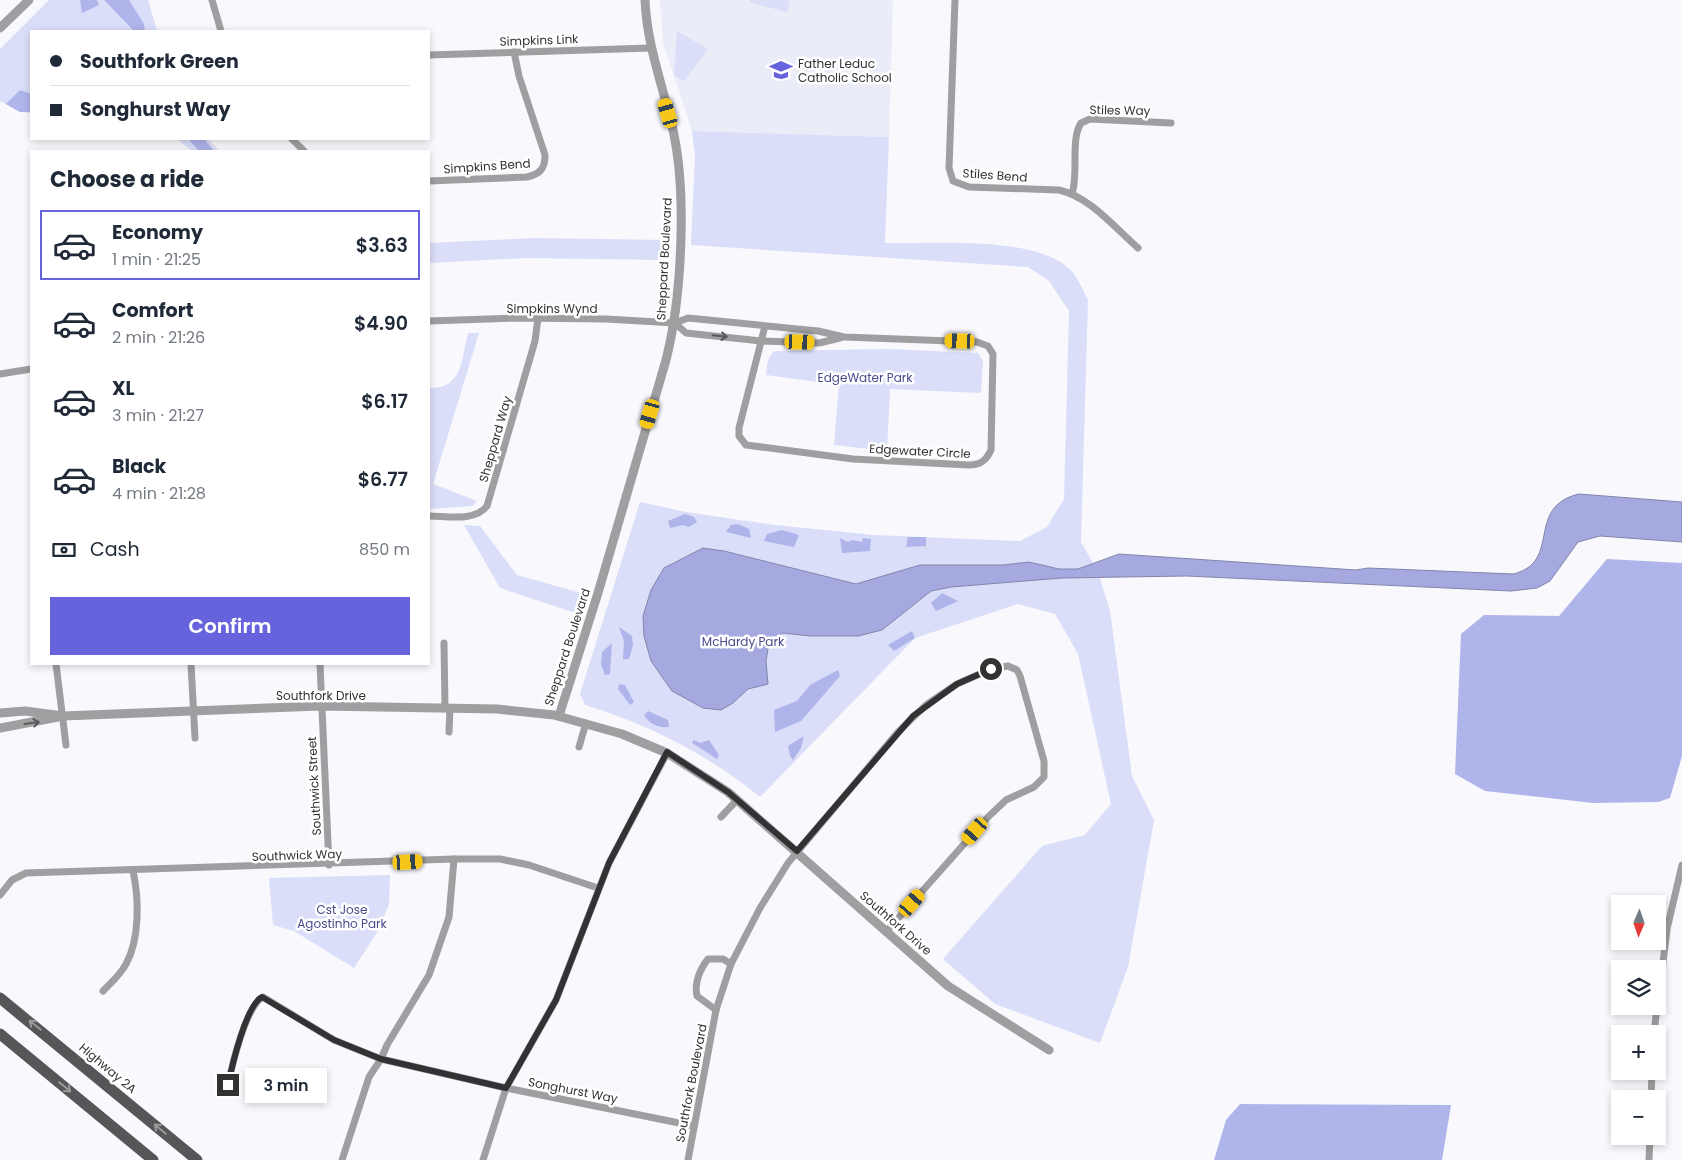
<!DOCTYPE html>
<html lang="en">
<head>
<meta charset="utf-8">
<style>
  :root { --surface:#fff; --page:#f6f6f7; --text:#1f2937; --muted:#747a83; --line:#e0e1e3; --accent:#6763dd }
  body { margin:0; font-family:Poppins,sans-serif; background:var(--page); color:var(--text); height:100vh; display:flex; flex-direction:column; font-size:19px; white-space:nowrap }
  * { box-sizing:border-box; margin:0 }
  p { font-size:16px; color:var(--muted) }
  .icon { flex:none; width:28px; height:28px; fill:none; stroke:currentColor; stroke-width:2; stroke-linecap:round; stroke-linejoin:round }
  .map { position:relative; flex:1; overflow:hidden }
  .drawer { position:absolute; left:30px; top:150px; width:400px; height:515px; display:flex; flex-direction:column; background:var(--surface); border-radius:0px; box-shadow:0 2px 8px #0003 }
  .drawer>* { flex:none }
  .banner { position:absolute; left:30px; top:30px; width:400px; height:110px; border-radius:0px; box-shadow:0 2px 8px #0003; display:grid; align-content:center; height:110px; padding:0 20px; background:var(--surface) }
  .needle { width:32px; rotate:182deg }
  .fabs { position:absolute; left:1611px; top:895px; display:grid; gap:10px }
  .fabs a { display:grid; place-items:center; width:55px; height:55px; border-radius:0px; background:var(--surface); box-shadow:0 2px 8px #0003; font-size:25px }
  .end { position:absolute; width:22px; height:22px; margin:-11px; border:6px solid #313233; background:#fff; box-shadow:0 0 0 2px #fff }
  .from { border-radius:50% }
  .bubble { position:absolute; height:35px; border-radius:0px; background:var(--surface); box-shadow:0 2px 8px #0003; font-size:16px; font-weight:600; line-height:35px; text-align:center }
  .car { position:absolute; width:15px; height:30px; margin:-15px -8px; border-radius:6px; box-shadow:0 0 4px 1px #0007; background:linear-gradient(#f5c518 24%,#345 0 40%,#f5c518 0 76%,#345 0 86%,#f5c518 0) }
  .banner b { display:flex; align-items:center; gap:18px; height:48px; font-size:19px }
  .banner b+b { border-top:1px solid var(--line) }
  .banner i { width:12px; height:12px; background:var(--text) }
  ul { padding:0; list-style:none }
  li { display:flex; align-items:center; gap:15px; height:70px; margin:0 10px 8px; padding:0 10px; border:2px solid transparent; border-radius:0px }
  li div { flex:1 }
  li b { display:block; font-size:19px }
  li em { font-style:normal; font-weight:600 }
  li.active { border-color:var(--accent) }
  li>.icon { width:45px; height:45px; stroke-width:1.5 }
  h2 { padding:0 20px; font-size:22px; line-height:60px }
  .pay { display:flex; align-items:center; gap:12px; height:55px; padding:0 20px; font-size:19px }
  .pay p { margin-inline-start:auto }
  .button { display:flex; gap:10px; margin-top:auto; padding:10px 20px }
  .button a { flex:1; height:58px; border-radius:0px; background:var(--accent); color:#fff; font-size:20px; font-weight:600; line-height:58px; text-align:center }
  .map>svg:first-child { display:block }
  .built { fill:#eaecf8 }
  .green { fill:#dbdef8 }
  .forest { fill:#afb4ea }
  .water { fill:#a5a9df; stroke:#8285ab }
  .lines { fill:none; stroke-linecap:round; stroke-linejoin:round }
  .minor { stroke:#9f9fa1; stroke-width:7 }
  .tertiary { stroke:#9f9fa1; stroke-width:9 }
  .primary { stroke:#565659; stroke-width:11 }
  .oneway { stroke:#58585a }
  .oneway2 { stroke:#9a9a9b }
  .route { stroke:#313233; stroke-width:6 }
  .labels { text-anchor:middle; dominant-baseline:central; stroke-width:5; stroke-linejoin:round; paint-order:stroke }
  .street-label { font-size:12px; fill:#313233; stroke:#fff }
  .poi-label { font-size:12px; fill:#313233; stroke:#fff; text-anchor:start }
  .park-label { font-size:12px; fill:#494a8c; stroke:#fff }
</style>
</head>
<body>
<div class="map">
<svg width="1682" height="1160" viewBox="0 0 1682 1160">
  <rect width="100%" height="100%" fill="#f8f8fd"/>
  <polygon class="built" points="660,0 893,0 889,137 692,131 663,43"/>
  <g class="green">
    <polygon points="49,0 148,0 157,31 31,31 31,113 20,112 0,101 0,49"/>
    <polygon points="750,0 786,0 790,1 787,12 749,2"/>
    <polygon points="677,31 708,49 684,81 674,76"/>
    <path d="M692 131 889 137 885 243C934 244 1025 236 1065 265 1076 273 1082 288 1088 300L1081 542 1098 572 1110 611 1132 776 1154 820 1128 967 1100 1043 995 1004 943 959 1042 846 1085 835 1111 804 1078 654 1055 614 1018 604 915 638 760 797C707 754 650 725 585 705L580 694 640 502 686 512 775 525 874 535 1020 541 1047 527 1064 499 1069 311 1049 281 1028 267 691 245 695 156Z"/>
    <polygon points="177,139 208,139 219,151 192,151"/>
    <polygon points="535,238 667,240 665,260 527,258 429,263 429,243"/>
    <path d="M468 333H479L433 484 477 501 473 506 429 509V388C463 389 461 360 468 333Z"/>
    <path d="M888 349 978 353 983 361 981 393 890 389 887 451 834 445 839 385 766 375C767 366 767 356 775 351Z"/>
    <polygon points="464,525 480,526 517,575 588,595 582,615 500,588"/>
    <polygon points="390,875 389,904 378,931 354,968 294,931 273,925 269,878"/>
  </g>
  <g class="forest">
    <polygon points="80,0 97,0 99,5 82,13"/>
    <polygon points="104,0 129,0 144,24 145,31 134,31"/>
    <polygon points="20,90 31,94 31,112 20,112 6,104"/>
    <polygon points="188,139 204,139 214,151 199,151"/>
    <polygon points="685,514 694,517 697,522 689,527 683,525 670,528 668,521"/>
    <polygon points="738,524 749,529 751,538 726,532 731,525"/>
    <polygon points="782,530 799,535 794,547 764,541 767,534"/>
    <polygon points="908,537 926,537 926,546 906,547"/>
    <polygon points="840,538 848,542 852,540 862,542 863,538 871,539 870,551 842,553"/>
    <polygon points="1607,559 1682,563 1682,756 1670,798 1658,802 1593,803 1485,791 1455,774 1461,634 1484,615 1559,616"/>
    <polygon points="942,593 958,601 936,611 931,603"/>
    <polygon points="619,627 632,636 633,645 629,659 623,659 624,641"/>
    <polygon points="912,631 915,638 894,651 888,645"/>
    <polygon points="612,643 610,674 605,675 601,664 602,652"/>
    <polygon points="838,670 840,676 801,721 775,732 774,710 797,701 810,685"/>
    <polygon points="619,684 625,685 634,702 630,705 618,689"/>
    <path d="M648 711 668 720 669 727C659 728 649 724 644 715Z"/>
    <polygon points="804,736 801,748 793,760 790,756 788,746"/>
    <polygon points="694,740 700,743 709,740 719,755 717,759 692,743"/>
    <polygon points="1240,1104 1451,1105 1442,1160 1214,1160 1226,1120"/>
  </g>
  <path class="water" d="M1579 494 1682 502V542L1600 536 1578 542 1550 581 1537 588 1511 591 1187 576 1062 578 951 587 931 591 882 630 858 636H810L783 633 769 643 766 661 768 684 748 689 733 703 721 710 703 708 672 691 651 661 644 636 643 616 651 590 664 568 703 548 724 551 856 584 920 565H1003L1029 562 1059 569H1078L1119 554 1356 570 1368 568 1513 574C1563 562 1524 507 1579 494Z"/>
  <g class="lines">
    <g class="minor">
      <polyline points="212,0 221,31"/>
      <path d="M955 0 949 168 953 181 969 187 1059 190C1090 197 1114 227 1138 248"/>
      <polyline points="429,55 650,48"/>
      <polyline points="292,139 304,151"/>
      <path d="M429 181 527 177C540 174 545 169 545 155L519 76 514 52"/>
      <path d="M1072 194C1079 173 1070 140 1081 123L1090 119 1171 123"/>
      <path d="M429 321 516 318 606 319 675 323 688 318 818 331 844 337 977 342 988 346 993 354 991 450C986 461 980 465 969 465L853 459 746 445 739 436V428L765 326"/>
      <polyline points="675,323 686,333 761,341 819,343 840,338"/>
      <polyline points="0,374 31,369"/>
      <path d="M429 516C447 516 475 522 487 506L535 341 538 318"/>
      <polyline points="444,643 445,708"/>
      <polyline points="56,664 66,745"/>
      <polyline points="191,664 195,738"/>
      <polyline points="320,664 329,865"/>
      <polyline points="449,732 450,708"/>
      <polyline points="579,747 586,723"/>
      <polyline points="721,817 737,800"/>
      <polyline points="0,895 12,880 26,873 454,859 500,859 529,865 598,888"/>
      <path d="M103 991C111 983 121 974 126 964 140 939 139 898 133 871"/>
      <polyline points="1658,1005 1667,929 1682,865"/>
      <path d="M716 1010 697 996C694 983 700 969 708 959H723L731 964"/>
      <polyline points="1654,1034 1657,1006"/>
      <path d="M228 1085C232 1065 246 1006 263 997L334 1040 381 1059 506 1088 694 1126"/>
      <polyline points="1651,1099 1652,1071"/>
      <polyline points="342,1160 369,1077 381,1059 387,1045 429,975 449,917 454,859"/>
      <polyline points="483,1160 506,1088 556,1000 609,863 667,753"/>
      <polyline points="688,1160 716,1010 731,964 760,908 788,863 898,732 926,705 957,684 991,669 1008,666 1017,670 1020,676 1044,761 1044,777 1034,787 1006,800 988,817 886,932"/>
      <polyline points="1649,1160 1650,1136"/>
    </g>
    <g class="tertiary">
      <polyline points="0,28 29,0"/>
      <polyline points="0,713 25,711 63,716 321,706 497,709 554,715 622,734 667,753 728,792 948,986 1049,1050"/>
      <path d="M559 716 598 593 666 360C682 297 687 193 673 130 663 86 647 46 645 0"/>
      <polyline points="0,728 58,717"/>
    </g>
    <g class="primary">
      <polyline points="0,998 197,1160"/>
      <polyline points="0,1034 153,1160"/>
    </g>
  </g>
  <defs><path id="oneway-shaft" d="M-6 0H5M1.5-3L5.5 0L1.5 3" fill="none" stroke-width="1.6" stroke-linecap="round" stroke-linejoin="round" transform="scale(1.25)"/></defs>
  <g class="oneway">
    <use href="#oneway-shaft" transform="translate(720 336) rotate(6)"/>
    <use href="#oneway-shaft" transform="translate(32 723) rotate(-8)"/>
  </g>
  <g class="oneway2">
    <use href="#oneway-shaft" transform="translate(35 1025) rotate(-141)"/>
    <use href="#oneway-shaft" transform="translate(65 1087) rotate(40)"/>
    <use href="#oneway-shaft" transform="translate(160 1129) rotate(-140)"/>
  </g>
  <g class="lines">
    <path class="route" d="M228 1085C232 1066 246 1005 262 997L334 1040 381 1059 506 1088 556 1000 609 863 667 752 728 792 797 851 913 716 957 684 991 669"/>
  </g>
  <defs>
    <symbol id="school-bare" viewBox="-9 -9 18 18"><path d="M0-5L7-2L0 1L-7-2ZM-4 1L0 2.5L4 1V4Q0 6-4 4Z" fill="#6763dd" stroke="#fff" stroke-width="2.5" paint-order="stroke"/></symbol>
  </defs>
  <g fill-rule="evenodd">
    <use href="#school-bare" x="765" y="54" width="32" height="32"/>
  </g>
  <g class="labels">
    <g class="street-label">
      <text transform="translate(539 40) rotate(-2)">Simpkins Link</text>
      <text transform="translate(1120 110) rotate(1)">Stiles Way</text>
      <text transform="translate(487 166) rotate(-4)">Simpkins Bend</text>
      <text transform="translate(995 175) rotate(4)">Stiles Bend</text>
      <text transform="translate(664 259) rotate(-87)">Sheppard Boulevard</text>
      <text x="552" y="308">Simpkins Wynd</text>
      <text transform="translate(495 439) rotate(-74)">Sheppard Way</text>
      <text transform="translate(920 451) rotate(3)">Edgewater Circle</text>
      <text transform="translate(567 647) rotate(-72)">Sheppard Boulevard</text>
      <text x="321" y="695">Southfork Drive</text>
      <text transform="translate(314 786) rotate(-93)">Southwick Street</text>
      <text transform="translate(297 855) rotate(-2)">Southwick Way</text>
      <text transform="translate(896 923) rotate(41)">Southfork Drive</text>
      <text transform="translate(108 1068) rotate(40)">Highway 2A</text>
      <text transform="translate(691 1083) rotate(-79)">Southfork Boulevard</text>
      <text transform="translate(573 1090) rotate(11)">Songhurst Way</text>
    </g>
    <g class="poi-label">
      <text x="798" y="63">Father Leduc<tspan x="798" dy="14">Catholic School</tspan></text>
    </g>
    <g class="park-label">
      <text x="865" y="377">EdgeWater Park</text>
      <text x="743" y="641">McHardy Park</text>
      <text x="342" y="909">Cst Jose<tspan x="342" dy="14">Agostinho Park</tspan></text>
    </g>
  </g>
</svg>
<div class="fabs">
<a><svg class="needle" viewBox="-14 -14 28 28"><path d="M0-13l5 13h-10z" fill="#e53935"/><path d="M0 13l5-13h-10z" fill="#747a83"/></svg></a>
<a><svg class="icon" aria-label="layers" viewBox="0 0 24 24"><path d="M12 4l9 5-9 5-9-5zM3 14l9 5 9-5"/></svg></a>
<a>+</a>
<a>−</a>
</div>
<i class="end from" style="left:991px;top:669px"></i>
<i class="end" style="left:228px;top:1085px"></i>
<div class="bubble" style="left:245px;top:1068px;width:82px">3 min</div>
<i class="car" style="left:668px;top:113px;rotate:344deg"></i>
<i class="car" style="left:960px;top:341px;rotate:272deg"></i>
<i class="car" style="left:800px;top:342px;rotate:92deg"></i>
<i class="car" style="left:650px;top:414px;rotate:196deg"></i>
<i class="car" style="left:975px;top:831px;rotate:221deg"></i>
<i class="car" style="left:408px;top:862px;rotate:87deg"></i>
<i class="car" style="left:912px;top:903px;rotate:41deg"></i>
<div class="banner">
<b><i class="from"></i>Southfork Green</b>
<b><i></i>Songhurst Way</b>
</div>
<section class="drawer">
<h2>Choose a ride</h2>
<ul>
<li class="active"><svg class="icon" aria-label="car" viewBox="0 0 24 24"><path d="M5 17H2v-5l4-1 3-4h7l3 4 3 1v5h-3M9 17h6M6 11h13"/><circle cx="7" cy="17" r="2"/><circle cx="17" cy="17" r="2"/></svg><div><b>Economy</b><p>1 min · 21:25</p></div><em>$3.63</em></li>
<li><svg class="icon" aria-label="car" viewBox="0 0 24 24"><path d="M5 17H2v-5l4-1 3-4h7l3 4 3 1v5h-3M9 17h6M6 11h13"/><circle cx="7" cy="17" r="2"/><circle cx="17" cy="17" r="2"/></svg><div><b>Comfort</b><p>2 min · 21:26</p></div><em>$4.90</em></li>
<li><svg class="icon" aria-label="car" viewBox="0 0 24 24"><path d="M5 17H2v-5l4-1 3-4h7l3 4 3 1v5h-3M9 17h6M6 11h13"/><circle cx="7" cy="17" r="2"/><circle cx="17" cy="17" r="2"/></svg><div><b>XL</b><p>3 min · 21:27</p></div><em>$6.17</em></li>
<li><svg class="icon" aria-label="car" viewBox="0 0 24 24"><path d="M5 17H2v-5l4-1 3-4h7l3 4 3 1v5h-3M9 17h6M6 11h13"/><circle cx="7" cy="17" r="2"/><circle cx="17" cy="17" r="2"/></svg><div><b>Black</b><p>4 min · 21:28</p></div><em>$6.77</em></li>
</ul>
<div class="pay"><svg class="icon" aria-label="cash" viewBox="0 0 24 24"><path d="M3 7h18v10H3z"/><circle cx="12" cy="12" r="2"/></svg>Cash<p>850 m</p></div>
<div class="button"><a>Confirm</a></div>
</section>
</div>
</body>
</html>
